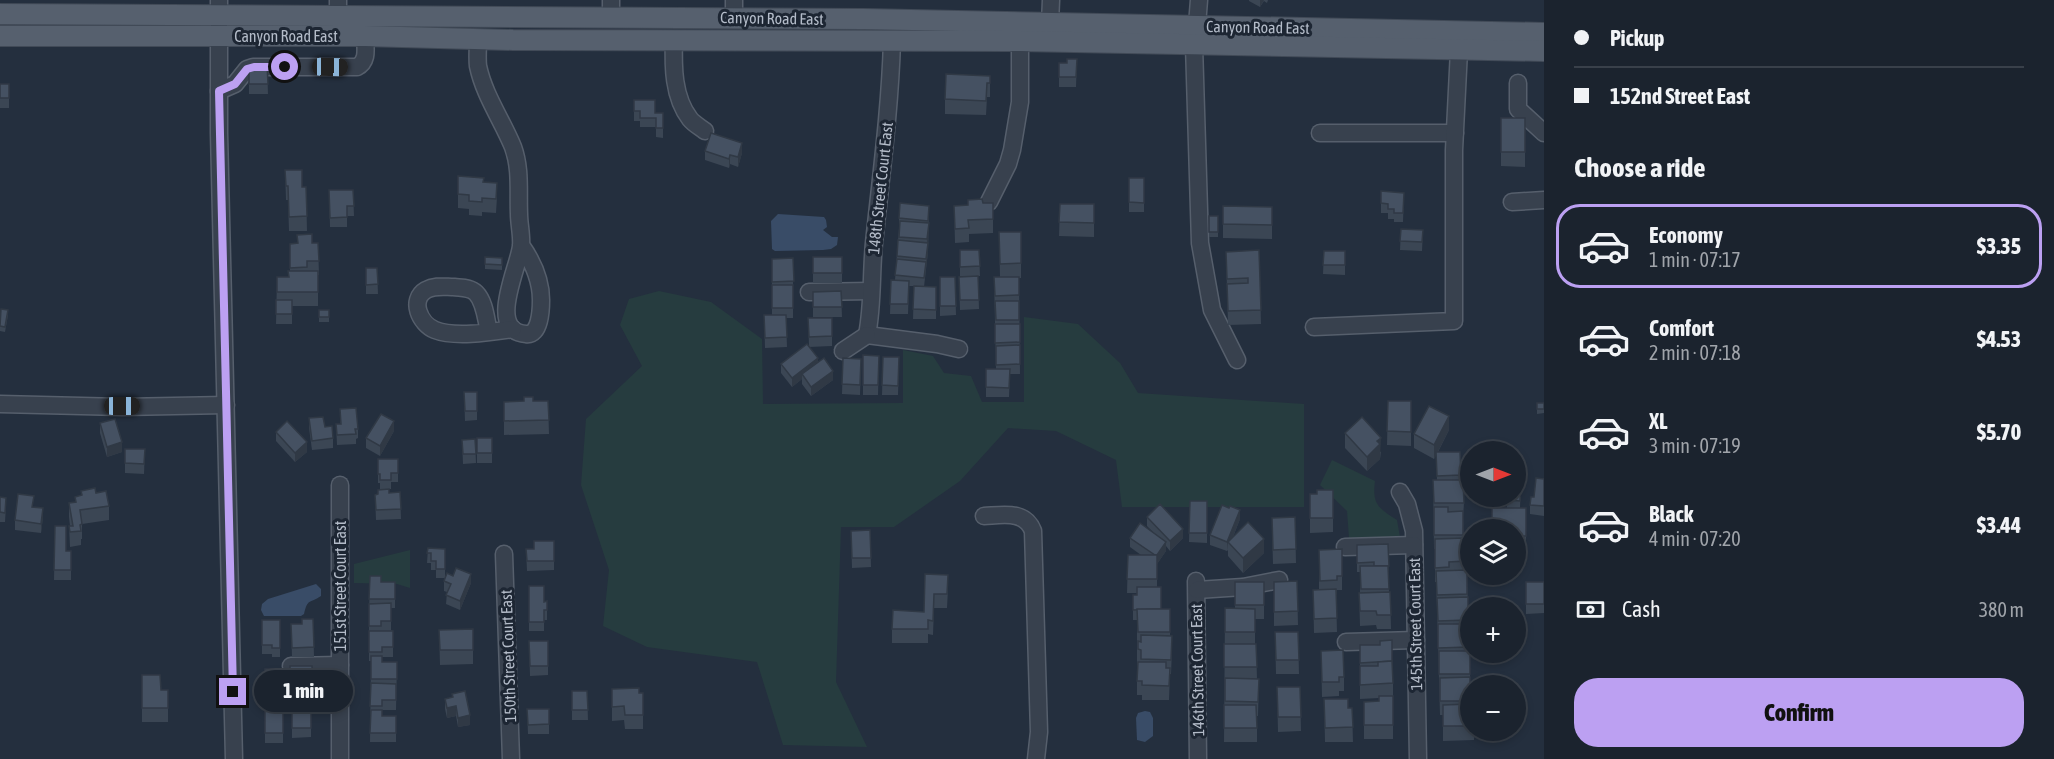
<!DOCTYPE html>
<html lang="en">
<head>
<meta charset="utf-8">
<style>
  :root { --surface:#1b232e; --page:#282f3a; --text:#f1f3f6; --muted:#a0a4aa; --line:#39404a; --accent:#bca0f2 }
  body { margin:0; font-family:"Asap Condensed",sans-serif; background:var(--page); color:var(--text); height:100vh; display:flex; flex-direction:column; font-size:22px; white-space:nowrap }
  * { box-sizing:border-box; margin:0 }
  p { font-size:20px; color:var(--muted) }
  .icon { flex:none; width:33px; height:33px; fill:none; stroke:currentColor; stroke-width:2; stroke-linecap:round; stroke-linejoin:round }
  .map { position:relative; flex:1; overflow:hidden }
  .side { display:flex; flex-direction:column; background:var(--surface); width:510px }
  .side>* { flex:none }
  .hud { display:grid; align-content:center; height:132px; padding:0 30px; background:var(--surface) }
  .needle { width:39px; rotate:90deg }
  .buttons { position:absolute; left:1460px; top:441px; display:grid; gap:12px }
  .buttons a { display:grid; place-items:center; width:66px; height:66px; border-radius:50%; background:var(--surface); box-shadow:0 3px 9px #0003,0 0 0 2px var(--line); font-size:30px }
  .end { position:absolute; width:27px; height:27px; margin:-14px; border:8px solid #bca0f2; background:#111; box-shadow:0 0 0 3px #111 }
  .from { border-radius:50% }
  .bubble { position:absolute; height:42px; border-radius:21px; background:var(--surface); box-shadow:0 3px 9px #0003,0 0 0 2px var(--line); font-size:20px; font-weight:800; line-height:42px; text-align:center }
  .car { position:absolute; width:18px; height:36px; margin:-18px -9px; border-radius:8px; box-shadow:0 0 4px 2px #0007; background:linear-gradient(#222 24%,#8ab4d8 0 40%,#222 0 76%,#8ab4d8 0 86%,#222 0) }
  .hud b { display:flex; align-items:center; gap:21px; height:57px; font-size:22px }
  .hud b+b { border-top:2px solid var(--line) }
  .hud i { width:15px; height:15px; background:var(--text) }
  ul { padding:0; list-style:none }
  li { display:flex; align-items:center; gap:18px; height:84px; margin:0 12px 9px; padding:0 18px; border:3px solid transparent; border-radius:24px }
  li div { flex:1 }
  li b { display:block; font-size:22px }
  li em { font-style:normal; font-weight:800 }
  li.active { border-color:var(--accent) }
  li>.icon { width:54px; height:54px; stroke-width:1.5 }
  h2 { padding:0 30px; font-size:27px; line-height:72px }
  .pay { display:flex; align-items:center; gap:15px; height:66px; padding:0 30px; font-size:22px }
  .pay p { margin-inline-start:auto }
  .action { display:flex; gap:12px; margin-top:auto; padding:12px 30px }
  .action a { flex:1; height:69px; border-radius:24px; background:var(--accent); color:#111; font-size:24px; font-weight:800; line-height:69px; text-align:center }
  main { display:flex; flex:1; min-height:0 }
  .map>svg:first-child { display:block }
  .green { fill:#263c3f }
  .water { fill:#394c67 }
  .lines { fill:none; stroke-linecap:round; stroke-linejoin:round }
  .minor-casing { stroke:#565f6c; stroke-width:19 }
  .major-casing { stroke:#414a57; stroke-width:22 }
  .minor { stroke:#38414e; stroke-width:16 }
  .major { stroke:#56606e; stroke-width:20 }
  .wall { fill:#3b4654 }
  .shaded-wall { fill:#303945 }
  .building { fill:#455162; stroke:#303945; stroke-width:1.5 }
  .route { stroke:#bca0f2; stroke-width:8 }
  .labels { text-anchor:middle; dominant-baseline:central; stroke-width:6; stroke-linejoin:round; paint-order:stroke }
  .street-label { font-size:16px; fill:#b4bcc9; stroke:#1d2633 }
</style>
</head>
<body>
<main>
<div class="map">
<svg width="1544" height="759" viewBox="0 0 1544 759">
  <rect width="100%" height="100%" fill="#242f3e"/>
  <g class="green">
    <polygon points="659,291 711,302 762,339 763,404 903,403 903,350 933,356 944,373 971,376 982,402 1024,402 1024,317 1078,324 1120,363 1138,393 1304,404 1304,507 1122,507 1116,460 1056,431 1008,428 960,481 894,527 841,527 836,682 867,747 783,745 757,662 647,647 603,626 609,570 581,485 586,419 642,366 620,325 629,299"/>
    <path d="M1332 460 1375 481C1372 504 1378 508 1397 520L1400 537 1349 538 1347 511 1320 485Z"/>
    <polygon points="410,550 410,588 397,584 354,583 354,564"/>
  </g>
  <g class="water">
    <polygon points="778,214 824,217 826,220 827,227 823,230 832,237 838,237 837,245 831,249 823,250 775,251 772,249 771,221"/>
    <path d="M316 584 321 589V596C309 604 308 598 304 614L301 616H264L261 610 262 604 268 599Z"/>
    <polygon points="1145,711 1150,712 1153,718 1153,736 1145,742 1137,740 1136,718 1138,713"/>
  </g>
  <g class="lines">
    <defs>
      <g id="minor">
        <polyline points="219,0 219,133 234,759"/>
        <polyline points="338,15 338,0"/>
        <polyline points="611,16 611,0"/>
        <polyline points="734,17 734,0"/>
        <polyline points="1050,23 1051,0"/>
        <polyline points="1197,25 1199,0"/>
        <path d="M478 39C478 48 477 58 478 66 484 95 502 120 513 147 521 169 518 191 519 214 519 224 522 236 521 246 519 267 486 331 526 334 540 336 541 310 541 300 541 279 533 262 521 245"/>
        <path d="M674 40C673 66 673 97 690 119 694 124 700 127 705 131"/>
        <polyline points="1194,45 1200,243 1212,310 1237,360"/>
        <polyline points="1518,83 1518,109 1544,133"/>
        <path d="M219 91 235 84 247 69 253 67H357C369 61 365 47 365 36"/>
        <polyline points="1320,133 1455,133"/>
        <polyline points="989,202 1008,164 1012,150 1020,102 1020,41"/>
        <polyline points="1512,202 1544,200"/>
        <polyline points="809,292 871,291"/>
        <polyline points="1314,327 1454,321 1454,150 1459,50"/>
        <path d="M489 332C486 320 485 302 476 293 470 287 461 288 454 287 445 287 435 285 426 290 409 300 420 324 435 330 455 338 492 332 513 329"/>
        <path d="M867 335C873 305 871 274 874 243 881 176 890 109 892 41"/>
        <polyline points="867,335 937,344 959,349"/>
        <polyline points="843,351 867,335"/>
        <polyline points="0,404 122,407 226,405"/>
        <polyline points="340,485 340,759"/>
        <polyline points="1400,492 1407,504 1414,531 1418,759"/>
        <path d="M984 516C1003 515 1025 510 1033 531L1039 732 1036 759"/>
        <polyline points="1345,547 1414,545"/>
        <polyline points="504,554 511,759"/>
        <polyline points="1196,581 1198,759"/>
        <polyline points="1197,590 1243,587 1279,580"/>
        <polyline points="1346,642 1416,640"/>
        <polyline points="291,666 340,665"/>
      </g>
      <g id="major">
        <polyline points="0,14 864,19 1544,33"/>
        <polyline points="0,36 365,36 513,40 1020,41 1544,51"/>
      </g>
    </defs>
    <use href="#minor" class="minor-casing"/>
    <use href="#major" class="major-casing"/>
    <use href="#minor" class="minor"/>
    <use href="#major" class="major"/>
  </g>
  <g class="wall">
    <polygon points="1249,0 1268,0 1267,3 1264,1 1260,7 1249,1"/>
    <polygon points="1077,59 1076,87 1059,87 1059,63 1067,63"/>
    <polygon points="267,64 268,94 249,94 249,65"/>
    <polygon points="990,76 990,97 987,97 986,115 945,114 945,99"/>
    <rect x="0" y="84" width="9" height="24"/>
    <polygon points="634,100 655,113 663,113 663,138 656,137 656,127 640,127 640,121 634,121"/>
    <polygon points="1501,118 1525,118 1525,167 1501,166"/>
    <polygon points="705,151 742,153 738,167 730,164 729,168 705,160"/>
    <polygon points="285,170 302,187 306,187 307,231 289,231 288,200 286,200"/>
    <rect x="1129" y="178" width="15" height="34"/>
    <polygon points="484,182 497,197 496,213 482,212 482,216 469,215 469,209 458,208 458,194"/>
    <polygon points="329,190 353,190 354,216 347,216 347,227 330,227"/>
    <polygon points="1381,191 1404,193 1403,222 1394,222 1394,219 1388,219 1388,213 1381,213"/>
    <polygon points="983,203 993,203 993,233 969,234 969,242 955,243 954,206 968,205"/>
    <polygon points="1060,204 1094,204 1094,237 1059,236"/>
    <polygon points="1223,206 1272,207 1272,239 1223,238"/>
    <polygon points="929,215 928,252 924,287 936,287 936,319 913,319 914,286 909,286 908,314 890,314 891,280 895,280 899,228 899,218"/>
    <rect x="1209" y="216" width="9" height="21"/>
    <polygon points="1401,229 1423,230 1422,251 1400,250"/>
    <polygon points="999,232 1021,232 1021,278 1019,278 1020,374 1010,374 1009,397 986,397 986,369 996,369 994,277 1000,277"/>
    <polygon points="318,243 319,275 318,275 318,306 292,306 292,324 276,324 277,277 288,277 290,271 290,244"/>
    <polygon points="960,250 979,250 980,276 960,276"/>
    <polygon points="1259,250 1261,324 1228,325 1226,252"/>
    <polygon points="1324,251 1345,251 1345,275 1323,274"/>
    <polygon points="485,257 502,258 502,270 485,269"/>
    <rect x="813" y="257" width="29" height="26"/>
    <polygon points="793,258 793,318 786,318 787,347 765,348 764,315 772,315 772,259"/>
    <polygon points="366,268 377,268 378,294 366,294"/>
    <polygon points="978,276 979,309 960,310 959,277"/>
    <polygon points="940,277 955,277 956,315 940,316"/>
    <polygon points="841,291 842,317 813,317 813,292"/>
    <rect x="319" y="310" width="10" height="12"/>
    <polygon points="0,312 8,315 5,332 0,331"/>
    <polygon points="808,318 832,318 832,346 809,347 818,363 833,380 811,396 802,384 802,379 792,387 781,373 781,364 809,346"/>
    <polygon points="863,355 879,356 878,395 863,395"/>
    <polygon points="883,357 899,357 898,395 882,395"/>
    <polygon points="843,358 861,359 860,395 842,394"/>
    <polygon points="464,392 477,392 477,420 465,421"/>
    <polygon points="548,401 549,434 504,435 504,402"/>
    <polygon points="1388,401 1411,401 1411,446 1387,445"/>
    <polygon points="1537,403 1544,403 1544,413 1537,414"/>
    <polygon points="340,409 358,429 358,438 356,439 356,444 337,445 336,424 340,424"/>
    <polygon points="309,418 325,427 333,438 333,448 312,450 309,428"/>
    <polygon points="100,423 122,452 107,457 100,433"/>
    <polygon points="1449,430 1438,452 1460,452 1461,480 1464,503 1463,517 1465,570 1467,570 1469,651 1470,651 1470,730 1474,730 1474,740 1443,741 1443,715 1440,715 1437,609 1436,582 1435,582 1435,549 1434,549 1433,480 1437,480 1436,455 1434,459 1414,448 1414,434"/>
    <polygon points="394,431 380,456 366,448 366,438"/>
    <polygon points="276,432 307,452 295,462 276,441"/>
    <polygon points="1345,433 1381,452 1380,459 1367,471 1345,448"/>
    <rect x="477" y="438" width="15" height="25"/>
    <polygon points="475,439 476,463 463,464 462,440"/>
    <polygon points="125,449 145,449 144,474 125,473"/>
    <polygon points="378,459 398,459 398,482 391,482 391,489 389,489 389,493 400,492 401,519 376,520 375,495 378,494 380,489 380,483 378,483"/>
    <polygon points="1544,479 1544,516 1530,514 1530,505"/>
    <polygon points="1521,483 1520,508 1526,508 1526,550 1515,550 1515,530 1507,508 1507,496"/>
    <polygon points="1333,490 1333,532 1310,533 1310,494 1317,494"/>
    <polygon points="81,491 96,493 109,506 109,520 82,524 82,539 81,539 81,545 70,547 69,526 70,526 69,517 69,503 75,502 75,497 81,496"/>
    <polygon points="0,497 6,507 5,522 0,522"/>
    <polygon points="1190,501 1207,501 1207,543 1189,542"/>
    <polygon points="33,507 43,517 41,533 15,530 15,520"/>
    <polygon points="1147,517 1183,538 1170,551 1166,546 1166,551 1157,564 1157,587 1161,609 1170,609 1170,636 1172,650 1171,674 1170,674 1169,700 1142,700 1142,695 1137,695 1137,620 1133,620 1133,604 1137,593 1127,593 1128,555 1141,555 1130,547 1130,538 1153,532 1147,526"/>
    <polygon points="1295,517 1296,563 1273,564 1272,532"/>
    <polygon points="1240,519 1233,537 1264,553 1243,573 1228,556 1228,550 1227,551 1210,545 1210,535"/>
    <polygon points="55,526 66,551 71,551 71,580 54,580"/>
    <polygon points="870,530 871,567 852,568 851,531"/>
    <polygon points="554,541 554,570 527,571 526,549 534,549"/>
    <polygon points="1388,544 1389,592 1390,592 1391,629 1377,629 1376,625 1360,626 1359,593 1360,593 1360,572 1357,572 1357,545"/>
    <polygon points="428,548 445,549 445,578 436,578 436,570 431,570 431,563 427,563"/>
    <polygon points="1342,549 1342,590 1337,590 1337,595 1336,595 1337,632 1314,633 1313,590 1319,590 1319,550"/>
    <polygon points="925,574 948,589 947,608 934,608 933,635 928,634 928,643 892,643 892,629 924,612"/>
    <polygon points="370,576 381,582 395,582 395,608 391,608 391,630 393,631 393,657 382,657 382,662 397,662 396,710 382,710 382,716 396,716 396,742 370,742 371,661 369,661 369,613"/>
    <polygon points="444,581 471,583 460,610 446,604 447,592 444,591"/>
    <polygon points="1297,581 1298,625 1274,626 1274,582"/>
    <polygon points="1235,582 1264,582 1264,619 1255,619 1255,644 1256,644 1257,679 1259,679 1258,716 1257,716 1257,742 1224,742 1225,608 1235,609"/>
    <polygon points="1526,582 1544,582 1544,613 1526,614"/>
    <polygon points="529,586 544,602 547,601 547,620 544,620 544,631 529,631"/>
    <polygon points="313,619 314,657 292,657 291,624 302,624"/>
    <polygon points="262,620 280,620 280,657 272,657 272,654 262,654"/>
    <polygon points="473,629 473,664 440,665 439,630"/>
    <polygon points="1275,632 1298,632 1299,674 1276,674"/>
    <polygon points="529,641 548,641 548,675 530,676"/>
    <polygon points="1360,645 1380,645 1393,683 1393,739 1364,739 1364,702 1379,701 1379,698 1360,699"/>
    <polygon points="1321,651 1344,677 1344,691 1339,691 1339,696 1322,697"/>
    <polygon points="290,666 312,666 313,704 301,704 301,699 290,699"/>
    <polygon points="265,669 280,674 280,700 265,700"/>
    <polygon points="142,675 161,690 168,690 168,722 142,722"/>
    <polygon points="1277,687 1300,687 1301,731 1278,732"/>
    <polygon points="612,689 643,693 643,729 625,729 624,720 612,721"/>
    <polygon points="572,691 587,691 588,720 572,720"/>
    <polygon points="452,694 470,725 458,727 456,716 447,718 445,709 445,699 452,698"/>
    <polygon points="1324,699 1348,708 1352,708 1353,742 1325,742"/>
    <polygon points="283,705 283,743 265,743 265,709 275,709"/>
    <polygon points="292,707 311,707 311,737 292,738"/>
    <polygon points="527,709 549,709 549,734 528,734"/>
  </g>
  <g class="shaded-wall">
    <polygon points="1260,0 1264,0 1260,7"/>
    <polygon points="742,143 742,153 738,167 738,157"/>
    <polygon points="730,155 730,164 729,168 729,159"/>
    <polygon points="929,223 928,252 926,268 927,239"/>
    <polygon points="818,358 818,367 802,374 802,379 792,387 792,378"/>
    <polygon points="833,371 833,380 811,396 811,387"/>
    <polygon points="1449,416 1449,430 1434,459 1434,445"/>
    <polygon points="394,421 394,431 380,456 380,446"/>
    <polygon points="1381,438 1380,459 1367,471 1367,457 1377,441"/>
    <polygon points="122,442 122,452 107,457 107,447"/>
    <polygon points="307,442 307,452 295,462 295,453"/>
    <polygon points="43,508 43,517 41,533 41,524"/>
    <polygon points="1240,510 1240,519 1230,544 1228,542 1227,551 1227,542"/>
    <polygon points="1183,529 1183,538 1170,551 1170,541"/>
    <polygon points="1264,539 1264,553 1243,573 1243,558"/>
    <polygon points="1166,542 1166,551 1157,564 1157,593 1157,564 1156,556"/>
    <polygon points="471,574 471,583 460,610 460,601"/>
    <polygon points="456,706 456,716 447,718 447,708"/>
    <polygon points="470,715 470,725 458,727 458,718"/>
  </g>
  <g class="building">
    <polygon points="1067,59 1077,59 1076,77 1059,77 1059,63 1067,63"/>
    <polygon points="267,64 268,84 249,84 249,65"/>
    <polygon points="946,74 990,76 990,83 987,83 986,101 945,99"/>
    <rect x="0" y="84" width="9" height="14"/>
    <polygon points="634,100 655,100 655,113 663,113 663,128 656,128 656,118 640,118 640,111 634,111"/>
    <rect x="1501" y="118" width="24" height="34"/>
    <polygon points="711,133 742,143 738,157 730,155 729,159 705,151"/>
    <polygon points="285,170 302,170 302,187 306,187 307,216 289,217 288,186 286,186"/>
    <polygon points="458,176 484,178 483,182 497,183 496,199 482,198 482,202 469,201 469,195 458,194"/>
    <polygon points="1129,178 1144,178 1144,203 1129,202"/>
    <polygon points="329,190 353,190 354,206 347,206 347,217 330,218"/>
    <polygon points="1381,191 1404,193 1403,213 1394,213 1394,209 1388,209 1388,204 1381,203"/>
    <polygon points="982,199 983,203 993,203 993,219 968,220 969,228 955,229 954,206 968,205 968,200"/>
    <polygon points="900,203 929,206 928,221 899,218"/>
    <polygon points="1060,204 1094,204 1094,223 1059,222"/>
    <polygon points="1223,206 1272,207 1272,225 1223,224"/>
    <rect x="1209" y="216" width="9" height="16"/>
    <polygon points="900,221 929,223 927,239 899,237"/>
    <polygon points="1401,229 1423,230 1422,242 1400,241"/>
    <polygon points="999,232 1021,232 1021,263 1000,264"/>
    <polygon points="312,234 312,243 318,243 319,261 307,261 307,267 290,268 290,244 298,243 297,235"/>
    <polygon points="898,240 928,243 926,259 897,256"/>
    <polygon points="960,250 979,250 980,266 960,267"/>
    <polygon points="1259,250 1261,310 1228,311 1227,284 1248,283 1248,278 1227,279 1226,252"/>
    <polygon points="1324,251 1345,251 1345,265 1323,265"/>
    <polygon points="485,257 502,258 502,265 485,264"/>
    <rect x="813" y="257" width="29" height="16"/>
    <polygon points="793,258 794,281 772,282 772,259"/>
    <polygon points="897,259 926,262 924,278 895,275"/>
    <polygon points="366,268 377,268 378,284 366,285"/>
    <polygon points="288,271 318,271 318,292 277,292 277,277 289,277"/>
    <polygon points="978,276 979,300 960,300 959,277"/>
    <polygon points="940,277 955,277 956,306 940,306"/>
    <polygon points="994,277 1019,277 1019,295 995,296"/>
    <polygon points="891,280 909,281 908,304 890,304"/>
    <rect x="772" y="285" width="21" height="23"/>
    <polygon points="914,286 936,287 936,310 913,309"/>
    <polygon points="841,291 842,307 813,307 813,292"/>
    <rect x="276" y="300" width="16" height="14"/>
    <polygon points="995,301 1019,301 1019,320 996,320"/>
    <polygon points="1,309 8,310 5,327 0,326"/>
    <rect x="319" y="310" width="10" height="7"/>
    <polygon points="764,315 786,315 787,337 765,338"/>
    <polygon points="808,318 832,318 832,336 809,337"/>
    <polygon points="995,324 1020,324 1020,342 995,343"/>
    <polygon points="807,344 818,358 792,378 781,364"/>
    <polygon points="1020,345 1020,364 996,365 996,346"/>
    <polygon points="863,355 879,356 878,385 863,385"/>
    <polygon points="883,357 899,357 898,386 882,385"/>
    <polygon points="824,358 833,371 811,387 802,374"/>
    <polygon points="843,358 861,359 860,385 842,384"/>
    <polygon points="986,369 1010,369 1009,388 986,387"/>
    <polygon points="464,392 477,392 477,411 465,411"/>
    <polygon points="524,397 533,397 533,401 548,401 549,420 504,421 504,402 524,401"/>
    <polygon points="1388,401 1411,401 1411,432 1387,431"/>
    <rect x="1537" y="403" width="7" height="6"/>
    <polygon points="1429,406 1449,416 1434,445 1414,434"/>
    <polygon points="356,408 358,429 355,429 356,434 337,435 336,424 341,424 340,409"/>
    <polygon points="381,414 394,421 380,446 366,438"/>
    <polygon points="323,417 325,427 332,426 333,438 312,441 309,418"/>
    <polygon points="1362,417 1381,438 1377,441 1380,444 1367,457 1345,433"/>
    <polygon points="115,419 122,442 107,447 100,423"/>
    <polygon points="287,421 307,442 295,453 276,432"/>
    <rect x="477" y="438" width="15" height="15"/>
    <polygon points="475,439 476,454 463,454 462,440"/>
    <polygon points="125,449 145,449 144,464 125,463"/>
    <polygon points="1436,452 1460,452 1461,475 1437,476"/>
    <polygon points="378,459 398,459 398,473 391,473 391,480 380,480 380,474 378,474"/>
    <polygon points="1536,478 1544,479 1544,506 1530,505 1531,497 1534,497"/>
    <polygon points="1433,480 1463,480 1464,503 1434,503"/>
    <polygon points="1515,483 1521,483 1520,501 1507,500 1507,496 1515,496"/>
    <polygon points="95,488 96,493 106,491 109,506 80,510 82,524 80,525 81,531 70,532 69,526 73,526 69,503 76,502 75,497 82,495 81,491"/>
    <polygon points="389,489 389,493 400,492 401,509 376,510 375,495 378,494 378,490"/>
    <polygon points="1317,490 1333,490 1333,518 1310,518 1310,494 1317,494"/>
    <polygon points="18,494 34,496 32,507 43,508 41,524 15,520"/>
    <polygon points="0,497 6,498 5,513 0,512"/>
    <polygon points="1190,501 1207,501 1207,533 1189,533"/>
    <polygon points="1160,504 1183,529 1170,541 1147,517"/>
    <polygon points="1222,505 1229,508 1230,506 1240,510 1227,542 1210,535"/>
    <polygon points="1434,507 1448,507 1448,512 1463,511 1463,535 1434,535"/>
    <polygon points="1492,508 1526,508 1526,536 1515,536 1515,530 1492,530"/>
    <polygon points="1295,517 1296,549 1273,550 1272,518"/>
    <polygon points="1248,522 1264,539 1243,558 1228,542"/>
    <polygon points="1140,523 1166,542 1157,555 1155,555 1130,538"/>
    <polygon points="55,526 66,526 66,551 71,551 71,570 54,570"/>
    <polygon points="870,530 871,558 852,558 851,531"/>
    <polygon points="1464,538 1465,561 1449,562 1449,567 1435,568 1435,539"/>
    <polygon points="534,541 554,541 554,561 527,561 526,549 534,549"/>
    <polygon points="1388,544 1389,566 1374,566 1374,562 1357,563 1357,545"/>
    <polygon points="428,548 445,549 445,569 436,569 436,561 431,561 431,553 427,553"/>
    <polygon points="1342,549 1342,576 1337,576 1337,580 1320,581 1319,550"/>
    <polygon points="1128,555 1157,555 1157,579 1127,579"/>
    <polygon points="1360,566 1388,566 1389,589 1361,589"/>
    <polygon points="456,568 471,574 460,601 446,595 451,584 444,581 447,573 453,576"/>
    <polygon points="1467,570 1467,594 1437,595 1436,571"/>
    <polygon points="925,574 948,575 947,594 934,594 933,621 928,620 928,629 892,629 893,610 924,612"/>
    <polygon points="370,576 381,576 381,582 395,582 395,599 369,599"/>
    <polygon points="1297,581 1298,611 1274,612 1274,582"/>
    <rect x="1235" y="582" width="29" height="23"/>
    <rect x="1526" y="582" width="18" height="22"/>
    <polygon points="529,586 544,586 544,602 547,601 547,610 544,610 544,622 529,622"/>
    <polygon points="1137,587 1161,587 1161,609 1133,610 1133,595 1137,595"/>
    <polygon points="1336,589 1337,618 1314,619 1313,590"/>
    <polygon points="1390,592 1391,615 1377,615 1376,611 1360,611 1359,593"/>
    <polygon points="1468,597 1468,620 1438,621 1437,598"/>
    <polygon points="391,603 391,621 381,621 381,626 369,626 369,604"/>
    <polygon points="1225,608 1255,609 1255,632 1225,632"/>
    <polygon points="1137,609 1170,609 1170,632 1138,632"/>
    <polygon points="302,619 313,619 314,647 292,648 291,624 302,624"/>
    <polygon points="262,620 280,620 280,648 272,648 272,645 262,645"/>
    <polygon points="1438,624 1468,624 1469,647 1438,648"/>
    <polygon points="473,629 473,650 440,650 439,630"/>
    <polygon points="369,631 393,631 393,647 382,647 382,652 369,652"/>
    <polygon points="1275,632 1298,632 1299,660 1276,660"/>
    <polygon points="1141,635 1172,636 1171,660 1141,659 1141,650 1138,649 1138,641 1141,642"/>
    <polygon points="1392,640 1392,661 1360,663 1360,645 1380,645 1380,641"/>
    <polygon points="529,641 548,641 548,666 530,666"/>
    <polygon points="1224,644 1256,644 1257,667 1224,667"/>
    <polygon points="1343,650 1344,677 1339,677 1339,682 1322,682 1321,651"/>
    <rect x="1439" y="651" width="31" height="23"/>
    <polygon points="371,656 382,656 382,662 397,662 397,679 371,679"/>
    <polygon points="1392,661 1393,683 1360,685 1360,666 1378,666 1378,662"/>
    <polygon points="1138,662 1166,662 1166,668 1170,668 1169,686 1142,685 1142,681 1137,681"/>
    <polygon points="290,666 312,666 313,694 301,694 301,689 290,689"/>
    <polygon points="265,669 278,669 278,674 280,674 280,691 265,691"/>
    <polygon points="142,675 160,675 161,690 168,690 168,708 142,708"/>
    <polygon points="1470,677 1470,701 1440,701 1440,678"/>
    <polygon points="1225,678 1259,679 1258,702 1225,701"/>
    <polygon points="371,683 396,684 396,700 382,700 382,706 370,706"/>
    <polygon points="1277,687 1300,687 1301,717 1278,717"/>
    <polygon points="639,688 639,693 643,693 643,715 625,715 624,706 612,707 612,689"/>
    <polygon points="465,691 470,715 458,718 456,706 447,708 445,699 453,697 452,694"/>
    <polygon points="572,691 587,691 588,710 572,710"/>
    <polygon points="1379,696 1393,696 1393,725 1364,725 1364,702 1379,701"/>
    <polygon points="1324,699 1348,699 1348,708 1352,708 1353,727 1325,728"/>
    <polygon points="1470,704 1470,726 1443,726 1443,705"/>
    <polygon points="275,705 283,705 283,733 265,733 265,709 275,709"/>
    <polygon points="1224,705 1256,705 1257,728 1224,728"/>
    <rect x="292" y="707" width="19" height="21"/>
    <polygon points="527,709 549,709 549,724 528,725"/>
    <polygon points="371,710 382,710 382,716 396,716 396,733 370,733"/>
  </g>
  <g class="lines">
    <polyline class="route" points="233,692 219,91 235,84 247,69 254,67 285,67"/>
  </g>
  <g class="labels">
    <g class="street-label">
      <text transform="translate(772 18) rotate(1)">Canyon Road East</text>
      <text transform="translate(1258 27) rotate(1)">Canyon Road East</text>
      <text x="286" y="36">Canyon Road East</text>
      <text transform="translate(880 188) rotate(-84)">148th Street Court East</text>
      <text transform="translate(340 586) rotate(-90)">151st Street Court East</text>
      <text transform="translate(1415 624) rotate(-91)">145th Street Court East</text>
      <text transform="translate(508 656) rotate(-92)">150th Street Court East</text>
      <text transform="translate(1197 670) rotate(-91)">146th Street Court East</text>
    </g>
  </g>
</svg>
<div class="buttons">
<a><svg class="needle" viewBox="-14 -14 28 28"><path d="M0-13l5 13h-10z" fill="#e53935"/><path d="M0 13l5-13h-10z" fill="#a0a4aa"/></svg></a>
<a><svg class="icon" aria-label="layers" viewBox="0 0 24 24"><path d="M12 4l9 5-9 5-9-5zM3 14l9 5 9-5"/></svg></a>
<a>+</a>
<a>−</a>
</div>
<i class="end from" style="left:285px;top:67px"></i>
<i class="end" style="left:233px;top:692px"></i>
<div class="bubble" style="left:254px;top:670px;width:99px">1 min</div>
<i class="car" style="left:330px;top:67px;rotate:91deg"></i>
<i class="car" style="left:122px;top:406px;rotate:90deg"></i>
</div>
<section class="side">
<div class="hud">
<b><i class="from"></i>Pickup</b>
<b><i></i>152nd Street East</b>
</div>
<h2>Choose a ride</h2>
<ul>
<li class="active"><svg class="icon" aria-label="car" viewBox="0 0 24 24"><path d="M5 17H2v-5l4-1 3-4h7l3 4 3 1v5h-3M9 17h6M6 11h13"/><circle cx="7" cy="17" r="2"/><circle cx="17" cy="17" r="2"/></svg><div><b>Economy</b><p>1 min · 07:17</p></div><em>$3.35</em></li>
<li><svg class="icon" aria-label="car" viewBox="0 0 24 24"><path d="M5 17H2v-5l4-1 3-4h7l3 4 3 1v5h-3M9 17h6M6 11h13"/><circle cx="7" cy="17" r="2"/><circle cx="17" cy="17" r="2"/></svg><div><b>Comfort</b><p>2 min · 07:18</p></div><em>$4.53</em></li>
<li><svg class="icon" aria-label="car" viewBox="0 0 24 24"><path d="M5 17H2v-5l4-1 3-4h7l3 4 3 1v5h-3M9 17h6M6 11h13"/><circle cx="7" cy="17" r="2"/><circle cx="17" cy="17" r="2"/></svg><div><b>XL</b><p>3 min · 07:19</p></div><em>$5.70</em></li>
<li><svg class="icon" aria-label="car" viewBox="0 0 24 24"><path d="M5 17H2v-5l4-1 3-4h7l3 4 3 1v5h-3M9 17h6M6 11h13"/><circle cx="7" cy="17" r="2"/><circle cx="17" cy="17" r="2"/></svg><div><b>Black</b><p>4 min · 07:20</p></div><em>$3.44</em></li>
</ul>
<div class="pay"><svg class="icon" aria-label="cash" viewBox="0 0 24 24"><path d="M3 7h18v10H3z"/><circle cx="12" cy="12" r="2"/></svg>Cash<p>380 m</p></div>
<div class="action"><a>Confirm</a></div>
</section>
</main>
</body>
</html>
